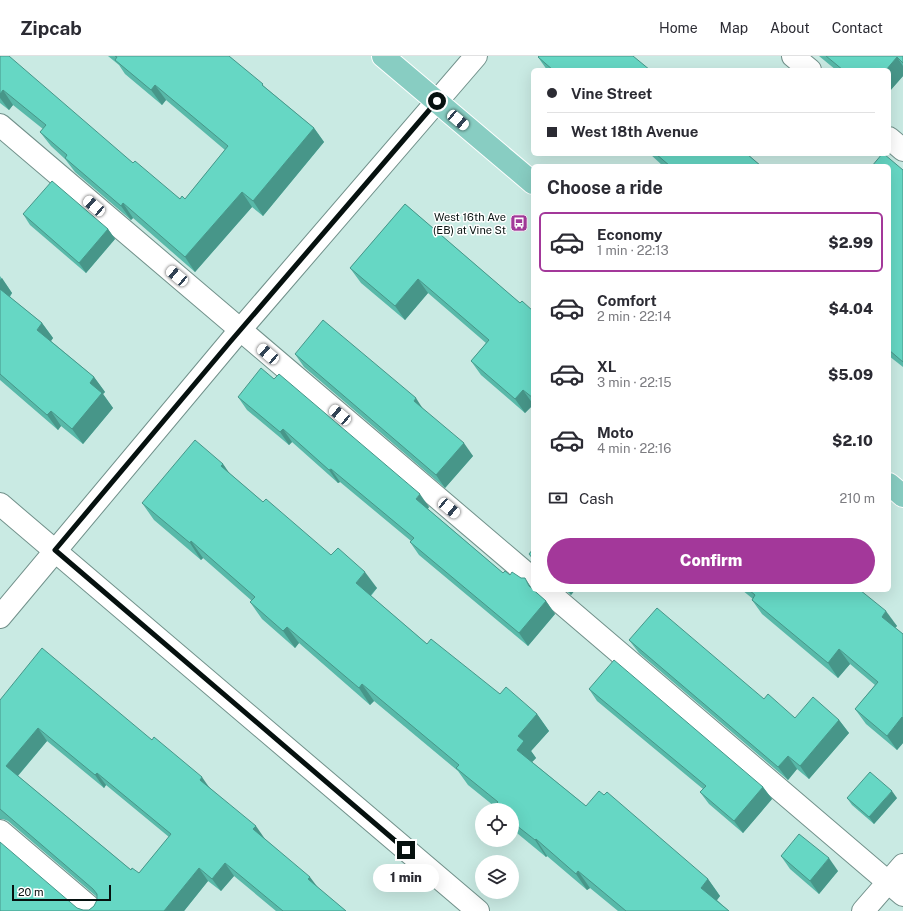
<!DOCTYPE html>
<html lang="en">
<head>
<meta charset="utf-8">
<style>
  :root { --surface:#fff; --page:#f2f2f3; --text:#2b2b33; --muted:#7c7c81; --line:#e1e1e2; --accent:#a3389a }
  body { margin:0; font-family:"Public Sans",sans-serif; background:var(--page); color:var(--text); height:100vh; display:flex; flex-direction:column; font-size:15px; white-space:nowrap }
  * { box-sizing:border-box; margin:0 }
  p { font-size:13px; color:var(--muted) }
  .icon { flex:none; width:22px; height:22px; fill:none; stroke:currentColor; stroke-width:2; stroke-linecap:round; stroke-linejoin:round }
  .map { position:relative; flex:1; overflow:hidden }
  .side { position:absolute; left:531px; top:108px; width:360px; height:428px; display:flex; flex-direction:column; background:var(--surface); border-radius:6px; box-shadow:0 4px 16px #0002 }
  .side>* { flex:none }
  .hud { position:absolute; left:531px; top:12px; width:360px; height:88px; border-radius:6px; box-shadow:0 4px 16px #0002; display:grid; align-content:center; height:88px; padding:0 16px; background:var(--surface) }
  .tools { position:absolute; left:475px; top:747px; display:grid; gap:8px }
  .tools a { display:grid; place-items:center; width:44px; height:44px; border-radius:50%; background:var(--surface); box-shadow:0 4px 16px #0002; font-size:20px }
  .scale { position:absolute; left:12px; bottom:10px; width:99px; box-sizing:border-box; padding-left:4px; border:2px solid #06110f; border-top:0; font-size:11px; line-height:14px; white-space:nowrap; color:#06110f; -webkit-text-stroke:3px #fff; paint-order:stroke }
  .end { position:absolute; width:18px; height:18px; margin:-9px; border:5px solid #06110f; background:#fff; box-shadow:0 0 0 2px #fff }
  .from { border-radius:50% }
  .bubble { position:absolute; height:28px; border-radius:14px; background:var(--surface); box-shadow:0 4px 16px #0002; font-size:13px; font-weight:800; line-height:28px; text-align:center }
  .car { position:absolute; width:12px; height:24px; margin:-12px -6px; border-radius:5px; box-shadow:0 0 3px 1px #0007; background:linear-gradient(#fff 24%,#345 0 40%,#fff 0 76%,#345 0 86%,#fff 0) }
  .hud b { display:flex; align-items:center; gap:14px; height:38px; font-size:15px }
  .hud b+b { border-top:1px solid var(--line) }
  .hud i { width:10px; height:10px; background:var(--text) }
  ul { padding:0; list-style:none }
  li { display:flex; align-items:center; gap:12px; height:60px; margin:0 8px 6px; padding:0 8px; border:2px solid transparent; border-radius:6px }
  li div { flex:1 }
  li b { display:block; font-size:15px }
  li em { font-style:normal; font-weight:800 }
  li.current { border-color:var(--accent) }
  li>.icon { width:36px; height:36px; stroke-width:1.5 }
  h2 { padding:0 16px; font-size:18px; line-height:48px }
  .pay { display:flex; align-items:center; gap:10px; height:44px; padding:0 16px; font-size:15px }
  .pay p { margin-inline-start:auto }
  .button { display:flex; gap:8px; margin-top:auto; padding:8px 16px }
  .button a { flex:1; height:46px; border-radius:24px; background:var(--accent); color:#fff; font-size:16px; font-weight:800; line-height:46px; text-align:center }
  header { display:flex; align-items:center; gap:24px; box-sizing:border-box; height:56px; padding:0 20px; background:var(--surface); border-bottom:1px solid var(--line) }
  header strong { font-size:19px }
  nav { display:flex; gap:22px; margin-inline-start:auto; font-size:14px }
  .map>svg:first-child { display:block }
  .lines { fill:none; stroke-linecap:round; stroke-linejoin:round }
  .minor-casing { stroke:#71908a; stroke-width:24 }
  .major-casing { stroke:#fff; stroke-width:24 }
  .minor { stroke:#fff; stroke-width:22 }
  .major { stroke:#88cdc2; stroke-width:22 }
  .wall { fill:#58b9a9; fill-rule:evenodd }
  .shaded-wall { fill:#479689 }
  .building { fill:#66d7c4; stroke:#479689; fill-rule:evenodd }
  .route { stroke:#06110f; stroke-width:5 }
  .labels { text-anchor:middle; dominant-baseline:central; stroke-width:3; stroke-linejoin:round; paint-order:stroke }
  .poi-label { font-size:11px; fill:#06110f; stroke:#fff; text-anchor:end }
</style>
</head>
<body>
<header>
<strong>Zipcab</strong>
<nav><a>Home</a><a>Map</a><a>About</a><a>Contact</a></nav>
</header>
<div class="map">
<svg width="903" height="855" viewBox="0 0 903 855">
  <rect width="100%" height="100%" fill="#c9eae3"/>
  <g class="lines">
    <defs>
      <g id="minor">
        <polyline points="793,0 810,14"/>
        <polyline points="0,69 533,523"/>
        <polyline points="889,82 903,94"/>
        <polyline points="0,448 478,855"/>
        <polyline points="546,534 903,839"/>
        <polyline points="0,561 240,274 476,0"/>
        <polyline points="0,775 94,855"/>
        <polyline points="863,855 903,809"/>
      </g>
      <g id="major">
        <polyline points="383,0 533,127"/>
        <polyline points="889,428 903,440"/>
      </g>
    </defs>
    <use href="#minor" class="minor-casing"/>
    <use href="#major" class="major-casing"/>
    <use href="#minor" class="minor"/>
    <use href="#major" class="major"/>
  </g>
  <g class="wall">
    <polygon points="0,0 133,107 180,143 185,143 225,94 166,44 162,49 125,18 119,9 108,0 229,0 266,32 314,72 324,86 263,160 252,151 195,216 133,162 131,164 75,116 65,103 51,90 40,76 43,73 13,49 9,54 0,47"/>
    <polygon points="819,0 903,0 903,20 889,36 889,14 836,14"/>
    <polygon points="538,1 650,14 547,14"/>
    <polygon points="650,98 747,98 761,110 663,110"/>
    <polygon points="889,110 903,114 903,311 889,300"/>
    <polygon points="405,148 520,247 533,255 533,349 525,357 481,319 471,305 486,287 428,237 405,264 361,227 350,212"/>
    <polygon points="23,158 108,173 115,183 86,217 30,169"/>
    <polygon points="0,220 12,237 10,241 42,267 53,282 51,285 94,321 105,336 103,338 113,352 83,388 61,370 58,374 0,324"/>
    <polygon points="295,298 422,352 473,400 445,432 304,311"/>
    <polygon points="238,341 429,451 428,453 503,517 510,519 533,534 546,545 555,558 528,590 419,499 410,486 411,485 340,426 338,427 292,386 289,389 247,354"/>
    <polygon points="223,408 228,416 263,446 331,499 377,532 371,540 427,588 500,638 537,658 549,675 531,695 536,702 532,706 586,750 708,823 720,840 717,844 729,855 618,855 590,832 587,834 547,800 546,801 512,773 512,754 495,754 493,751 494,750 468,729 458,715 374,645 370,649 299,587 295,592 262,563 250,546 252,545 203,502 201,504 154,464 142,447"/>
    <polygon points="565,534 575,534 571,539"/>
    <polygon points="742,534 860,534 897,570 895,572 903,578 903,687 897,694 866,668 855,653 875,629 850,608 838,622 762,558 752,544 753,543"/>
    <polygon points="629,584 764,643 795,662 839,664 849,677 809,723 797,713 788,724 639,597"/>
    <polygon points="589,633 763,731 772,743 743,777 709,748 700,736 703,733 597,645"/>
    <path d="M0 644 152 684 209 731 318 832 346 855H276L234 820 221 835 208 825 184 855H0L77 852 83 854H89L94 850 97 844V841L8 765 3 763H0ZM47 685 104 732 106 729 169 781 139 817 131 814 18 720Z"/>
    <polygon points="847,742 897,742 874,768 852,749"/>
    <polygon points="781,800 838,815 819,838 790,813"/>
  </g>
  <g class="shaded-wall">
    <polygon points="897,1 903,10 903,20 889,36 889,14 886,14"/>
    <polygon points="155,29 166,44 162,49 151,34"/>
    <polygon points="3,34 13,49 9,54 0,42 0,38"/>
    <polygon points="314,72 324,86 263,160 253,145"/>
    <polygon points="242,136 252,151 195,216 185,201"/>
    <polygon points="123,147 133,162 131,164 121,150"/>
    <polygon points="108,173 115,183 86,217 79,207"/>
    <polygon points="2,222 12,237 8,242 0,234 0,224"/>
    <polygon points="418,223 428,237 405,264 395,250"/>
    <polygon points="42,267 53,282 48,289 37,274"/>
    <polygon points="94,321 105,336 103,338 113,352 83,388 72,373 90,327"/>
    <polygon points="523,334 533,348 533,349 525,357 515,343"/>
    <polygon points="416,342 425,356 414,345"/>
    <polygon points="51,355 61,370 58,374 47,359"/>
    <polygon points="283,373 292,386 289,389 280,376"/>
    <polygon points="464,387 473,400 445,432 436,419"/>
    <polygon points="223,408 235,425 221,410"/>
    <polygon points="331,413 340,426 338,427 329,414"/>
    <polygon points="420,438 429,451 425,456 416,443"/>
    <polygon points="191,485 203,502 201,504 190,487"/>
    <polygon points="365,516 377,532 367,543 356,527"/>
    <polygon points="525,522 533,534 529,530"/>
    <polygon points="568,534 575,534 571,539"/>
    <polygon points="546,545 555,558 528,590 519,577"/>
    <polygon points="886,555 897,570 892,575 882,561"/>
    <polygon points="287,571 299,587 295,592 283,575"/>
    <polygon points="839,593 850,608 838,622 828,607"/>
    <polygon points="362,628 374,645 370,649 359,632"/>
    <polygon points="537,658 549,675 531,695 536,702 528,710 517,694 518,680"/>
    <polygon points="902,661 903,662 903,687 897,694 887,680"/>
    <polygon points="839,664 849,677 809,723 800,710"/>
    <polygon points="38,672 47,685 15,723 6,710"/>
    <polygon points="788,700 797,713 788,724 778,711"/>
    <polygon points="97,717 106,729 104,732 95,719"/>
    <polygon points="202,721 211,734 200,724"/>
    <polygon points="763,731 772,743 743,777 734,765"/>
    <polygon points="892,735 897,742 874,768 869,761"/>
    <polygon points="256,770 265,783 262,786 253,773"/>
    <polygon points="536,783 547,800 546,801 535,784"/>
    <polygon points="829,802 838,815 819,838 810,825"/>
    <polygon points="225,807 234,820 221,835 212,823"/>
    <polygon points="199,812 208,825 184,855 164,855"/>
    <polygon points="578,815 590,832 587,834 576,818"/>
    <polygon points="310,821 319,833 308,823"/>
    <polygon points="708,823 720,840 713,849 701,832"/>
  </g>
  <g class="building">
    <polygon points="0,0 9,0 133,107 135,105 180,143 182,140 185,143 228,90 155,29 151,34 115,4 117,1 115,0 229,0 263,28 262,29 314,72 253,145 242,136 185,201 123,147 121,150 65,102 67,99 40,76 46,69 3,34 0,38"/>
    <polygon points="539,0 633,0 650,14 553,14 538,1"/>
    <polygon points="826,0 903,0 903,7 897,1 886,14 843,14"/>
    <polygon points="656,98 747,98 761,110 670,110"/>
    <polygon points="882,98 884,98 903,114 903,306 889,294 889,110 872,110"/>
    <polygon points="52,125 108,173 79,207 23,158"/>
    <polygon points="405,148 520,247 522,245 533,255 533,342 523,334 515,343 471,305 489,284 418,223 395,250 350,212"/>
    <polygon points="0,233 42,267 37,274 94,321 90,327 102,337 72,373 51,355 47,359 0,318"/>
    <polygon points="323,264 416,342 414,345 464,387 436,419 295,298"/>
    <polygon points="261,312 274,323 279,318 420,438 416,443 503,517 505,515 510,519 512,516 521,522 525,522 529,530 546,545 519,577 410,486 414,482 331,413 329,414 283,373 280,376 238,341"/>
    <polygon points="195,384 223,408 221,410 263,446 266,443 331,499 338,492 365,516 356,527 427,588 431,583 500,638 506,631 537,658 518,680 524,685 517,694 586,750 599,735 604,739 607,736 708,823 701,832 729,855 626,855 578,815 576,818 536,783 535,784 512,766 512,754 497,754 493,751 498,746 456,712 459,709 362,628 359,632 287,571 283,575 250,546 255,541 191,485 190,487 142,447"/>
    <polygon points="533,493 533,503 529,498"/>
    <polygon points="749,534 860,534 886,555 882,561 903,578 903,662 902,661 887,680 855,653 878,626 839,593 828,607 752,544 755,539"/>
    <polygon points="657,552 764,643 768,638 795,662 813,641 839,664 800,710 788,700 778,711 629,584"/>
    <path d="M42 592 152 684 154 681 202 721 200 724 256 770 253 773 310 821 308 823 346 855H283L225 807 212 823 199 812 164 855H0V786L77 852 83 854H89L94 850 97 844V838L93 833 0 753V644ZM38 672 95 719 97 717 171 778 139 817 132 812 131 814 6 710Z"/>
    <polygon points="614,604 763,731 734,765 700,736 706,730 589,633"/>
    <polygon points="870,716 892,735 869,761 847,742"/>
    <polygon points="799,778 829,802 810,825 781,800"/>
  </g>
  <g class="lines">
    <polyline class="route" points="406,794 55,494 230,286 437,45"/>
  </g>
  <defs>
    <symbol id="bus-square" viewBox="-11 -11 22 22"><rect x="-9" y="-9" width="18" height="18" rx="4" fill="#a3389a" stroke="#fff"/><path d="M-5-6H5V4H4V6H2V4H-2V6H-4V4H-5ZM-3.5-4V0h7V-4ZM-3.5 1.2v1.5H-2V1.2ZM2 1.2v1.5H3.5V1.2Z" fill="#fff"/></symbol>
  </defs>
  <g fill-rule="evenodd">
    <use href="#bus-square" x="509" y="157" width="20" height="20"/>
  </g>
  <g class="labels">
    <g class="poi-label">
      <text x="506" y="161">West 16th Ave<tspan x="506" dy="13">(EB) at Vine St</tspan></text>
    </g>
  </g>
</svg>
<div class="tools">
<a><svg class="icon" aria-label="locate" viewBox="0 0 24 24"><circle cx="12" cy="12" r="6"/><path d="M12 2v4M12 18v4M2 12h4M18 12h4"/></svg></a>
<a><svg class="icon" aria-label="layers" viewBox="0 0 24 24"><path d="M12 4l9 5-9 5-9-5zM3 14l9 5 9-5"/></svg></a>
</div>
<div class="scale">20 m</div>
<i class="end from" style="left:437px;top:45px"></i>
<i class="end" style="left:406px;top:794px"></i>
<div class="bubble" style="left:373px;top:808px;width:66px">1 min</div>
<i class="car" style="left:458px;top:64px;rotate:130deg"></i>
<i class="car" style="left:94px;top:150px;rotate:311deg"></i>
<i class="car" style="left:177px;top:220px;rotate:310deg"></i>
<i class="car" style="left:268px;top:298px;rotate:311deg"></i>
<i class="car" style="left:340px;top:359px;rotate:310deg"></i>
<i class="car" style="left:449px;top:452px;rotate:130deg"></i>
<div class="hud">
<b><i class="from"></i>Vine Street</b>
<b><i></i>West 18th Avenue</b>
</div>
<section class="side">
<h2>Choose a ride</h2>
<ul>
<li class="current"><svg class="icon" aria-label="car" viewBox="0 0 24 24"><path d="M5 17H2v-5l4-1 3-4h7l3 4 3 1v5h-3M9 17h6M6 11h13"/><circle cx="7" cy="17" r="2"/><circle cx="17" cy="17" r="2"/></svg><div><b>Economy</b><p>1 min · 22:13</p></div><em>$2.99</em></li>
<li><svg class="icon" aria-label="car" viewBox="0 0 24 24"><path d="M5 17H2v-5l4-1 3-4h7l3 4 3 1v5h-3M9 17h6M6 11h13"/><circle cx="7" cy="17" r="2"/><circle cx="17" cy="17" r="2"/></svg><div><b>Comfort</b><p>2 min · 22:14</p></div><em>$4.04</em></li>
<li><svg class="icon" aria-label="car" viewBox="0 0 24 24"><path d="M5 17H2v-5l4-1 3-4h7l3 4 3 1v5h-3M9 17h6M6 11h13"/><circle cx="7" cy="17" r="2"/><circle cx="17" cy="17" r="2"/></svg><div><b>XL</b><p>3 min · 22:15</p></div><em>$5.09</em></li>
<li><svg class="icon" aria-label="car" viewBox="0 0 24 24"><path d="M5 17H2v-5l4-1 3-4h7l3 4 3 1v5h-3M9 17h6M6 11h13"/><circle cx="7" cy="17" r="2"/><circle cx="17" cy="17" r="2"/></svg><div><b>Moto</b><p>4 min · 22:16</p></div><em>$2.10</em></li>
</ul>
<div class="pay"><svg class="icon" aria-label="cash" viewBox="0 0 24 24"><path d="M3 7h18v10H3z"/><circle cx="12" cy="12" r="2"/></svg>Cash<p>210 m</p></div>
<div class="button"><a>Confirm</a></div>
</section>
</div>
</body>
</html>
